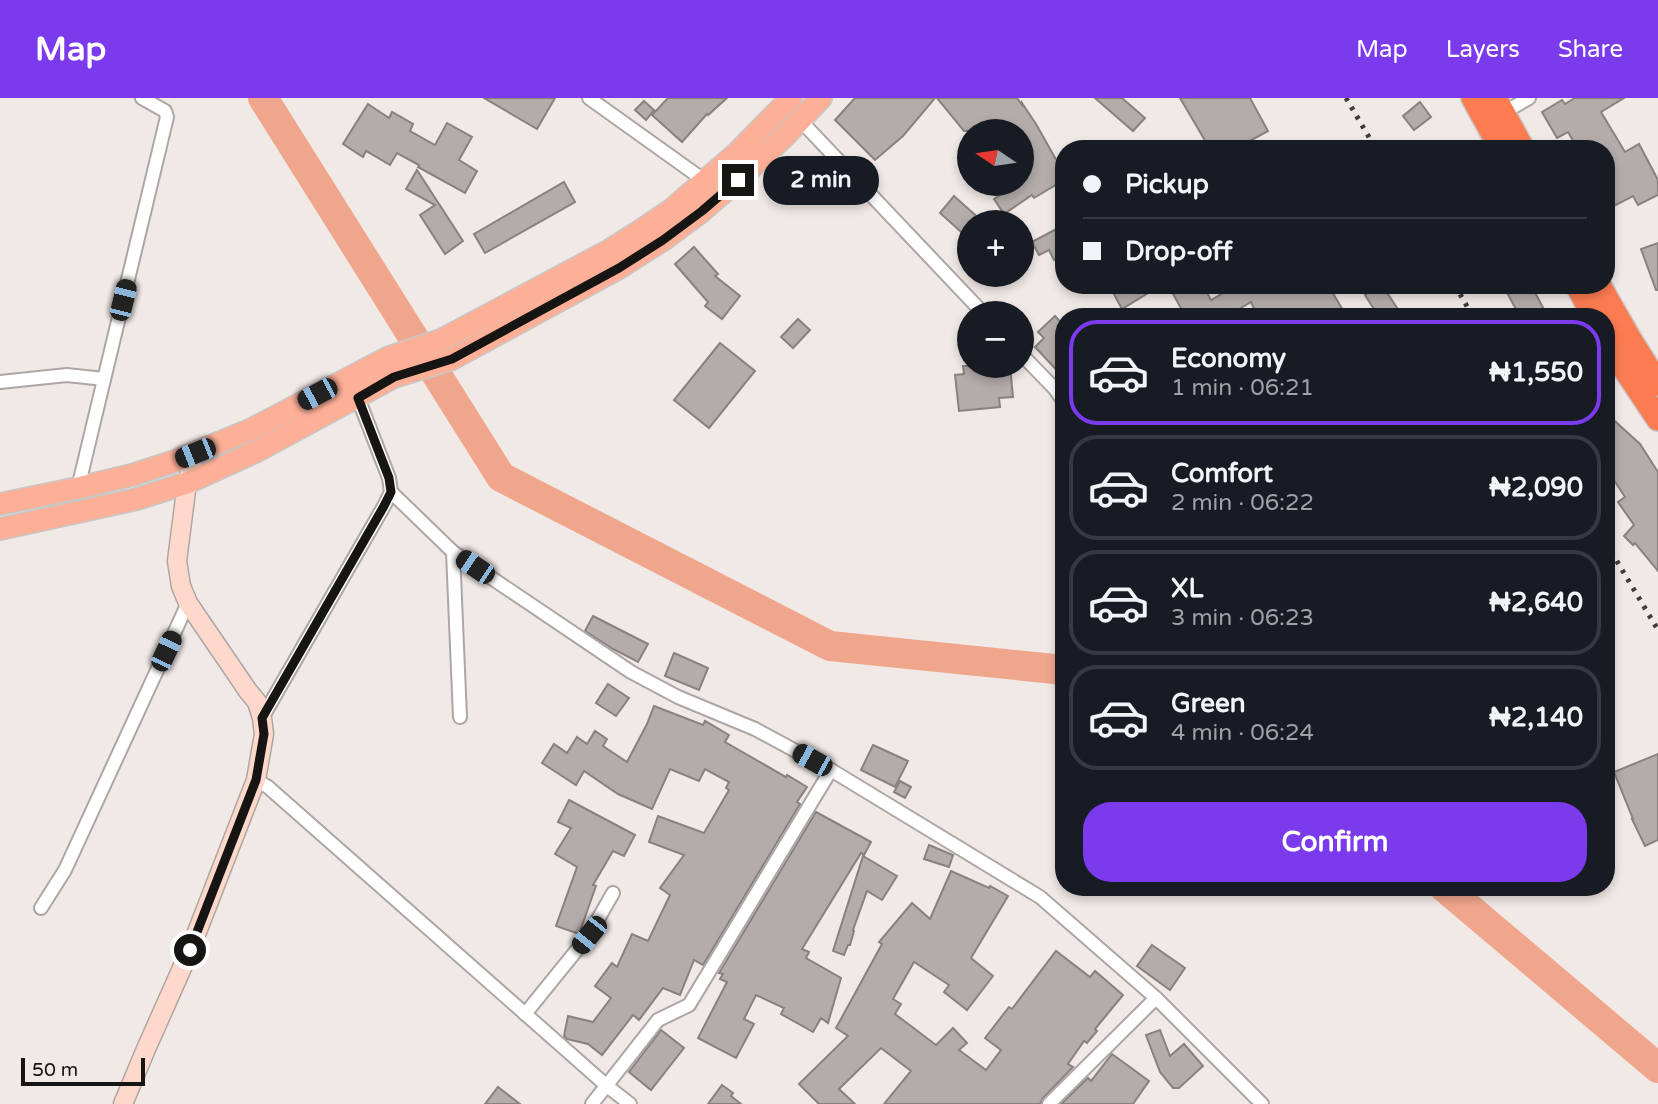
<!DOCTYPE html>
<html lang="en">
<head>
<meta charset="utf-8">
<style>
  :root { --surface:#171b24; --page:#20242c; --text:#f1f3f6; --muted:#9ea1a6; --line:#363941; --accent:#7c3aed }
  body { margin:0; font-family:"Varela Round",sans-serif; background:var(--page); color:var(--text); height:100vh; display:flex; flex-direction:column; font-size:26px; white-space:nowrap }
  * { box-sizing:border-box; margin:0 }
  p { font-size:23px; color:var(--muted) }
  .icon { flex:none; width:38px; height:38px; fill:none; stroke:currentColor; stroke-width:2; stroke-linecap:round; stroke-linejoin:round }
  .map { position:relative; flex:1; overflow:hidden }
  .details { position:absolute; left:1055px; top:210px; width:560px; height:588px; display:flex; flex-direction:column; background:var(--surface); border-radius:28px; box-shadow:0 4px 10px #0003 }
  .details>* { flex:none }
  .hud { position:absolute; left:1055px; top:42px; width:560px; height:154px; border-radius:28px; box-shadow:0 4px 10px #0003; display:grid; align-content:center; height:154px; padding:0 28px; background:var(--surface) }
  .needle { width:46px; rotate:283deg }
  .buttons { position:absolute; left:957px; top:21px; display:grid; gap:14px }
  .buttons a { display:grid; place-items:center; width:77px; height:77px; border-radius:50%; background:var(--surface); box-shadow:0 4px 10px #0003; font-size:35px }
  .scale { position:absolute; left:21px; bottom:18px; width:124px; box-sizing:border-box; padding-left:7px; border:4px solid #171514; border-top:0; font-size:19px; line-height:24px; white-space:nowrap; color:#171514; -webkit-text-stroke:5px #f1e9e6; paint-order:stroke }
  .end { position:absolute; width:32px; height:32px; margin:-16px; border:9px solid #171514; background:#fff; box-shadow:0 0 0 4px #fff }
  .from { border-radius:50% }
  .bubble { position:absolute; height:49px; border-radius:24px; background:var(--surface); box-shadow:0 4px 10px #0003; font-size:23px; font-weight:800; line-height:49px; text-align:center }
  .car { position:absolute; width:21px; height:42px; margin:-21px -10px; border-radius:9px; box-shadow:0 0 5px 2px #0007; background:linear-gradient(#222 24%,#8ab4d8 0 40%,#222 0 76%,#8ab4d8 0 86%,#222 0) }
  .hud b { display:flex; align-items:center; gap:24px; height:66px; font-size:26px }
  .hud b+b { border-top:2px solid var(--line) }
  .hud i { width:18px; height:18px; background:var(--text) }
  ul { padding:12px 0 0; list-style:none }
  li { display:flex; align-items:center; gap:21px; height:105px; margin:0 14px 10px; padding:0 14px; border:4px solid var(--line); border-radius:28px }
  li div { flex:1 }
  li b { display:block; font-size:26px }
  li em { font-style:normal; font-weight:800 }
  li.selected { border-color:var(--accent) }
  li>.icon { width:63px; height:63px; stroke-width:1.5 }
  .button { display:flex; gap:14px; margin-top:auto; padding:14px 28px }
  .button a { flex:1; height:80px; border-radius:28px; background:var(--accent); color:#fff; font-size:28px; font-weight:800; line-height:80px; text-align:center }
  header { display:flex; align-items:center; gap:42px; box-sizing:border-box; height:98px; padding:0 35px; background:var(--accent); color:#fff }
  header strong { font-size:33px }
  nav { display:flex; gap:38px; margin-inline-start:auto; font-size:24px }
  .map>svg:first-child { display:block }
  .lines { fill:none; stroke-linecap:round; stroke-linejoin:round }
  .river { stroke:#f0a68d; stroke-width:30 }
  .building { fill:#b4acaa; stroke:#88817f; stroke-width:2 }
  .street-casing { stroke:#aea6a4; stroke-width:16 }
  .secondary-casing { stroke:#aea6a4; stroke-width:21 }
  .primary-casing { stroke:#c7c7c7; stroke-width:24 }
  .highway-casing { stroke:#c7c7c7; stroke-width:26 }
  .street { stroke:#fff; stroke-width:12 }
  .secondary { stroke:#fed8cb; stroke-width:18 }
  .primary { stroke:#fdb097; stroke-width:21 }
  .highway { stroke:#fc7c51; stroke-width:23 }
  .rail { stroke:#3e3b3a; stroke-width:5; stroke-dasharray:3.5 7; stroke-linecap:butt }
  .route { stroke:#171514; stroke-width:9 }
</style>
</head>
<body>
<header>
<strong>Map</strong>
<nav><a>Map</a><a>Layers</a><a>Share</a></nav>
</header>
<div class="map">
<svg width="1658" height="1006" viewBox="0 0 1658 1006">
  <rect width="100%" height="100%" fill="#f1e9e6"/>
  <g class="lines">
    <g class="river">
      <polyline points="263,0 501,379 830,548 1064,572"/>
      <polyline points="1444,789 1658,970"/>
    </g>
  </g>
  <g class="building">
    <polygon points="484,0 555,0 537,31"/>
    <polygon points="668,0 727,0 708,17 707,16 682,44 652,17"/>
    <polygon points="855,0 935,0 903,38 875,62 835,22"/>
    <polygon points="937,0 1017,0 1022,7 1022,5 1036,26 1058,65 1064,61 1064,82 1034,100 1032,97 1004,116 994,101 1017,86 1022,86 1022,33 964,33"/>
    <polygon points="1095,0 1122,0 1145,20 1133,33"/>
    <polygon points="1180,0 1250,0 1268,33 1235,51 1210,51"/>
    <polygon points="1575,0 1624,0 1601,14 1625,54 1639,46 1658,82 1658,97 1638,107 1633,98 1612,109 1606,98 1606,51 1578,51 1568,34 1557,40 1542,14 1562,2 1565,6"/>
    <polygon points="644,3 654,12 646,22 635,12"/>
    <polygon points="1420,4 1431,19 1414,32 1403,18"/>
    <polygon points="368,6 389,20 392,14 413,26 410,33 435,47 447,25 472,39 459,62 477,73 465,95 418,69 419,67 397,55 390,67 366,53 363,59 343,46"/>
    <polygon points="417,72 463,143 445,156 420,117 435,107 406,91"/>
    <polygon points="564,84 575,104 485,155 474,136"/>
    <polygon points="954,98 983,124 970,124 970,142 940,115"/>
    <polygon points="1064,127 1064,156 1054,162 1049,152 1039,157 1032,144"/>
    <polygon points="1658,145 1658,192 1656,192 1641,151"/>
    <polygon points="694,149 718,176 715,178 740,198 722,221 705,208 708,204 675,166"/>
    <polygon points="1109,187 1161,187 1122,211"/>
    <polygon points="1168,187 1203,187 1211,202 1237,187 1328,187 1347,219 1313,219 1309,212 1294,219 1258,219 1251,204 1226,219 1186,219"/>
    <polygon points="1379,187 1382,187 1403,219 1379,219 1365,197"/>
    <polygon points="1503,187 1531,187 1548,219 1520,219"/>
    <polygon points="1055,218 1064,228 1064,280 1035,249 1044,240 1038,234"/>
    <polygon points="798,221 810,232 793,250 781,239"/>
    <polygon points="720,245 755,273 709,330 674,302"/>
    <polygon points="963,268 1010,268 1013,299 999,300 1000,309 959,313 955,277 964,276"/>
    <polygon points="1606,315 1640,346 1658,374 1658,473 1635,445 1633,447 1624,438 1634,427 1618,404 1625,399 1606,370"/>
    <polygon points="593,518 648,546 638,564 613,551 585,533"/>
    <polygon points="674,555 708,570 699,592 665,578"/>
    <polygon points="608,586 629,600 616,618 596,605"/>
    <polygon points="654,608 703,627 705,623 729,637 725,644 786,679 787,677 807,689 797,704 800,706 703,867 694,862 680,897 663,890 639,922 633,917 602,957 588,946 567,941 564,938 568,918 593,924 611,900 595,888 612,865 617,869 632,836 648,843 670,797 660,790 684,757 649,744 658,718 704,735 729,692 726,690 729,684 705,671 699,683 670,671 652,711 618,696 584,673 576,687 542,665 554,646 567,655 577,639 587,646 595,633 607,641 603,648 627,664 647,626"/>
    <polygon points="873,647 908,663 895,689 861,672"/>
    <polygon points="1658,656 1658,742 1645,748 1632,721 1633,721 1614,674"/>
    <polygon points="900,683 911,689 905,700 894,694"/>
    <polygon points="569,702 635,737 624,758 613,753 593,787 596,788 579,836 556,828 577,769 555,756 571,730 558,724"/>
    <polygon points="816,714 871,744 864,757 861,755 802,851 809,854 806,860 841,880 828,925 821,920 813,934 781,916 784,910 756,897 744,921 754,926 736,960 698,940 727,884 720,881 723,876 719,875"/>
    <polygon points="929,747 953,757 949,769 924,761"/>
    <polygon points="863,758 897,778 882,802 867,793 853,832 854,833 850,847 848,847 844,857 833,853"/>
    <polygon points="951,773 989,790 990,788 1008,798 971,860 993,878 967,912 944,894 949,887 914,864 893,901 901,906 895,916 936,947 953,930 967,945 959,952 986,972 1001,952 985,940 1009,909 1012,911 1056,853 1090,879 1095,873 1123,897 1095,931 1097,933 1087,945 1084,943 1068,966 1073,969 1043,1000 1040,1006 884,1006 911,973 881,950 839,991 855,1006 819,1006 799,986 848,938 836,930 882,846 879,844 912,805 930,821"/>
    <polygon points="1152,847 1185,870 1170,892 1137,868"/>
    <polygon points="661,932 684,950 651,992 629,974"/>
    <polygon points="1160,932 1170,958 1184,946 1203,968 1179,990 1173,990 1160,974 1146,937"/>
    <polygon points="1112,956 1149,983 1133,1006 1061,1006 1088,980 1091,983"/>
    <polygon points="722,987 733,995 731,998 741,1006 708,1006"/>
    <polygon points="498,989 520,1006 485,1006"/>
  </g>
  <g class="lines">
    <defs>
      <g id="street">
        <polyline points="589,0 705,83"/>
        <polyline points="1503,15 1529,0"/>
        <polyline points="800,22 983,215"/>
        <polyline points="1022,257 1055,291 1064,304"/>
        <polyline points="0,284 67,277 104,281"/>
        <polyline points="78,390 167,19 165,13 142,0"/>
        <polyline points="391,394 453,454 460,619"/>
        <polyline points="453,454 631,574 678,599 755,631 831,672 1040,799 1156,900 1262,1006"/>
        <polyline points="262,620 384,408 391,394 389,380 358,300"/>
        <polyline points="256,682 268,689 607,988 630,1006"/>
        <polyline points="41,810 65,772 188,505"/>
        <polyline points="525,916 589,837 613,795"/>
        <polyline points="592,1006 658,922 689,907 831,672"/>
        <polyline points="1049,1006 1156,900"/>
      </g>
      <polyline id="secondary" points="123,1006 146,951 190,852 256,682 264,636 262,620 257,604 248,593 188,505 181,488 177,463 187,385 195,355"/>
      <g id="primary">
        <polyline points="0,406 78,390 132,377 172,364 252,331 387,260 441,242 610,152 640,133 671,112 737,55 791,0"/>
        <polyline points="0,431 137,401 187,385 257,353 394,279 452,261 619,170 663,142 702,113 738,82 785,38 821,0"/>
      </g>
      <g id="highway">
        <polyline points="1473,0 1501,51"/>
        <polyline points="1495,0 1523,51"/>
        <polyline points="1577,187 1594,219"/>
        <polyline points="1599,187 1628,238 1658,286"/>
        <polyline points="1606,241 1620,264 1658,321"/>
      </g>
    </defs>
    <use href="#street" class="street-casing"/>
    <use href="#secondary" class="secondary-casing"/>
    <use href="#primary" class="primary-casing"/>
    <use href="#highway" class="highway-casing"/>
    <use href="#street" class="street"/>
    <use href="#secondary" class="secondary"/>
    <use href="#primary" class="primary"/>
    <use href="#highway" class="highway"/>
    <g class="rail">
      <polyline points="1346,0 1376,51"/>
      <polyline points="1455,187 1473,219"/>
      <polyline points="1606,445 1658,532"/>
    </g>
  </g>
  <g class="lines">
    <polyline class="route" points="190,852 256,682 264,636 262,620 384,408 391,394 389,380 358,300 394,279 452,261 619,170 663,142 702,113 738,82"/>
  </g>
</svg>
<div class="buttons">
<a><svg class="needle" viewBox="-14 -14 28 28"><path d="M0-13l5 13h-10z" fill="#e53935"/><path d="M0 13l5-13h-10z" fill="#9ea1a6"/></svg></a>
<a>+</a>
<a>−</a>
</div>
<div class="scale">50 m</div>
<i class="end from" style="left:190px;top:852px"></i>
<i class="end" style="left:738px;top:82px"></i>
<div class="bubble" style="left:763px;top:58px;width:116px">2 min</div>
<i class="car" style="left:123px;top:202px;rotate:14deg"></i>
<i class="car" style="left:317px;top:296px;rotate:242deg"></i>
<i class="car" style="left:195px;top:355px;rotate:248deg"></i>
<i class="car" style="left:475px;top:469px;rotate:304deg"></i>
<i class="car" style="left:166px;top:553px;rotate:25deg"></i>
<i class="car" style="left:812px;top:662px;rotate:299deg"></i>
<i class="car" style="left:589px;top:837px;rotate:219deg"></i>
<div class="hud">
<b><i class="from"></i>Pickup</b>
<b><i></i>Drop-off</b>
</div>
<section class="details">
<ul>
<li class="selected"><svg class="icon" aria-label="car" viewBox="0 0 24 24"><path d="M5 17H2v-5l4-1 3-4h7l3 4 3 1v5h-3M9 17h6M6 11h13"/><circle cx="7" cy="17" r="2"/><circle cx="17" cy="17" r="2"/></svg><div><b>Economy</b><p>1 min · 06:21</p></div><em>₦1,550</em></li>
<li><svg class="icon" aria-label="car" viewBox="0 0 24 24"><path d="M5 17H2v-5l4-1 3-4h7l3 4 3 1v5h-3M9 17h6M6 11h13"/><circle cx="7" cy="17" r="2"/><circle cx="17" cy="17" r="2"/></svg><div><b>Comfort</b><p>2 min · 06:22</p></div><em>₦2,090</em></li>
<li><svg class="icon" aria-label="car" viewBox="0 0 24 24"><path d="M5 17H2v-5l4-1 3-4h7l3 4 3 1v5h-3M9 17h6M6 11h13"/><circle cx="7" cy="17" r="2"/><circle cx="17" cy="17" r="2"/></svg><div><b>XL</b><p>3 min · 06:23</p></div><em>₦2,640</em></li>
<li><svg class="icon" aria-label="car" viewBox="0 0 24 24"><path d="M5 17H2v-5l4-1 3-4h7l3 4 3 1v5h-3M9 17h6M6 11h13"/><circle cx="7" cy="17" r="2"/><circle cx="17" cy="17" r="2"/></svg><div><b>Green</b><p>4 min · 06:24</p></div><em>₦2,140</em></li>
</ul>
<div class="button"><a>Confirm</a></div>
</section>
</div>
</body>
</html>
